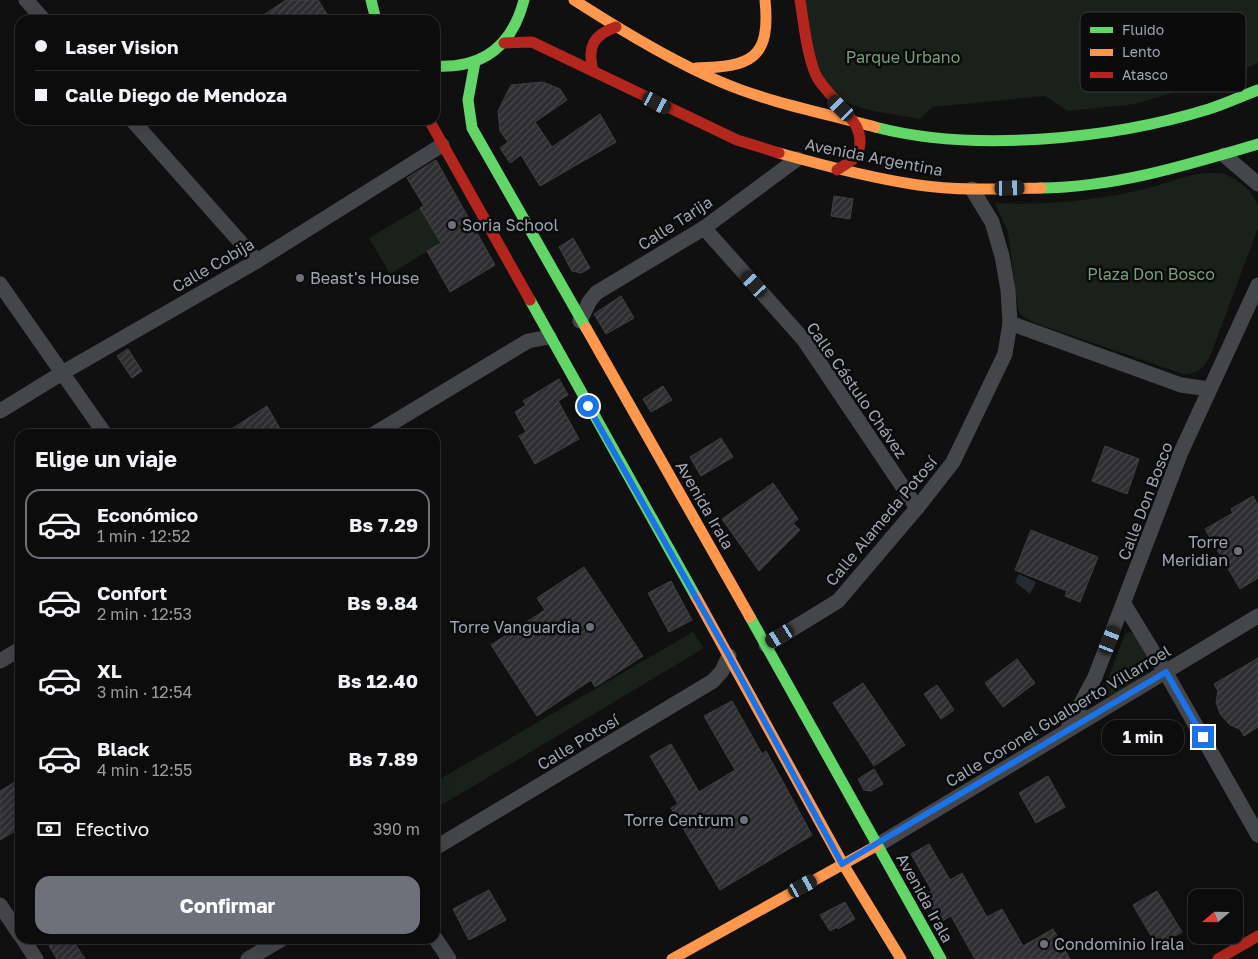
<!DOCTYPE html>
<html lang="es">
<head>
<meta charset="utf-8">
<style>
  :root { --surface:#0c0c0d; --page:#1a1a1b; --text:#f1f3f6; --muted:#9a9b9d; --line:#2c2c2e; --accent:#6e717a }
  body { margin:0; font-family:"Golos Text",sans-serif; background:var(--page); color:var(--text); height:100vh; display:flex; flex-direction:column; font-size:19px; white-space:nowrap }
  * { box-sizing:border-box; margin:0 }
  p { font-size:16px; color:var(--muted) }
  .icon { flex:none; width:28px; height:28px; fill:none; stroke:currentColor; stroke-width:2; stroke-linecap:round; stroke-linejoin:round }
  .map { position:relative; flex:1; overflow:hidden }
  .panel { position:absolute; left:15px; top:429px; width:425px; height:515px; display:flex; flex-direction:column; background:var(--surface); border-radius:15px; box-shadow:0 5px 20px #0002,0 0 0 1px var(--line) }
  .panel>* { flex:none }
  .top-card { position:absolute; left:15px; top:15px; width:425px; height:110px; border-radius:15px; box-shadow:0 5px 20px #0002,0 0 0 1px var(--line); display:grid; align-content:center; height:110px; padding:0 20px; background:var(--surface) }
  .needle { width:32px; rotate:250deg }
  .tools { position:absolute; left:1188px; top:889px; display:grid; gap:10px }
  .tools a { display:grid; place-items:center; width:55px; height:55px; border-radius:10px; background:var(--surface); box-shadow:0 5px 20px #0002,0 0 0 1px var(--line); font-size:25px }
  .end { position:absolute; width:22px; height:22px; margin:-11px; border:6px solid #1a73e8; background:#fff; box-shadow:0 0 0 2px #fff }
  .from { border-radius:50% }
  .bubble { position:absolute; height:35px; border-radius:15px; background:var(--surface); box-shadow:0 5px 20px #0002,0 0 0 1px var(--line); font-size:16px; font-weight:700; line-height:35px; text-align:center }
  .car { position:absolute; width:15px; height:30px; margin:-15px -8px; border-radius:6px; box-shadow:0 0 4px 1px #0007; background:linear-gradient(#222 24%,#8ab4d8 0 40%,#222 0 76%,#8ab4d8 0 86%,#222 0) }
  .top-card b { display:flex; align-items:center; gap:18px; height:48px; font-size:19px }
  .top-card b+b { border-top:1px solid var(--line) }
  .top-card i { width:12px; height:12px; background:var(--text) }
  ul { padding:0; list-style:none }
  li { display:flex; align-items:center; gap:15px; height:70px; margin:0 10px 8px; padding:0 10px; border:2px solid transparent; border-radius:15px }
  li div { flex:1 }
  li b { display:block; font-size:19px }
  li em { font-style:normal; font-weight:700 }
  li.selected { border-color:var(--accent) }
  li>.icon { width:45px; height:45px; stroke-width:1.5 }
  h2 { padding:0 20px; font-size:22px; line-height:60px }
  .pay { display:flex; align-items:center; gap:12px; height:55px; padding:0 20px; font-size:19px }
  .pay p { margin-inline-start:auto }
  .cta { display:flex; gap:10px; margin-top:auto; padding:10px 20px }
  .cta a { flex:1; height:58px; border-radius:15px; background:var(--accent); color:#fff; font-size:20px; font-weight:700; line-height:58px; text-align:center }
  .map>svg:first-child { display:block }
  .green { fill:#1a211b }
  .water { fill:#242b32 }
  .building { fill:url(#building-hatch); stroke:#3f4044 }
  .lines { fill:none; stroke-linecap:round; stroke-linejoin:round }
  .street { stroke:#454649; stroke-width:15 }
  .fast { stroke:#63d668; stroke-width:11 }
  .slow { stroke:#ff974d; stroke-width:11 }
  .jam { stroke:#b3261e; stroke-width:11 }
  .route { stroke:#1a73e8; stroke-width:6 }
  .poi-dot { fill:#6e717a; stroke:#0b0b0c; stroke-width:2 }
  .labels { text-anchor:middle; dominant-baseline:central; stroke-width:5; stroke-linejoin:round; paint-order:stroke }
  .park-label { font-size:16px; fill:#779e7a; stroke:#0b0b0c }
  .street-label { font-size:16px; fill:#a0a5b2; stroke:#0b0b0c }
  .poi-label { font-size:16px; fill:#a0a5b2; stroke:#0b0b0c; text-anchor:start }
  .key { fill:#0b0b0c; stroke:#38393e; stroke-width:1 }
  .key-label { font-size:14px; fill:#a0a5b2 }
</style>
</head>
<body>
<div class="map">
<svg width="1258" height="959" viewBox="0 0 1258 959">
  <defs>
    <pattern id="building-hatch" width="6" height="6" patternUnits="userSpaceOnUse" patternTransform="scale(1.25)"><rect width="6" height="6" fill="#2e2e30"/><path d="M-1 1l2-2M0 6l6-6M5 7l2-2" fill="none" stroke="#49494c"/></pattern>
  </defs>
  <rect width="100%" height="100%" fill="#101011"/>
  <g class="green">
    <path d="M801 0H1258V63L1230 75 1135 104 1068 111 1045 96 932 107 920 119C890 113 834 110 820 79 811 60 806 22 801 0Z"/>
    <path d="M1205 173H1222L1235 179 1249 190 1258 205V228L1211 354C1204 368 1199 374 1183 374L1035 323 1022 316 1018 310 1008 232 995 203C1046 206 1100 200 1149 188 1168 183 1185 175 1205 173Z"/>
    <polygon points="420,208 441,243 390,274 369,238"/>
    <polygon points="693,632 704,648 435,809 435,782"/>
    <polygon points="1130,632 1135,634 1150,661 1150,671 1110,697 1104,693 1105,687 1125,634"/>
  </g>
  <polygon class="water" points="1019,574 1036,582 1030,594 1015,582"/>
  <g class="building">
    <polygon points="286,0 318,0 331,20 256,20"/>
    <polygon points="543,82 560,89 567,100 535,122 552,147 600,114 616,142 540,186 521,155 510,163 500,148 508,142 500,131 498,111 511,85"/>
    <polygon points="436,160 495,265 450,292 427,251 441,243 420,208 424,206 407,178"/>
    <polygon points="834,196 853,199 850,219 831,216"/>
    <polygon points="573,238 590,268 581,273 572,271 559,247"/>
    <polygon points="621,296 634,318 606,334 594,314"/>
    <polygon points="128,349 142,371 132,378 117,356"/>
    <polygon points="559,379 568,395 558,401 579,439 535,464 519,436 526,432 515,412 526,405 523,401"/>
    <polygon points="663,386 672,400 651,412 643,399"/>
    <polygon points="267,406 283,434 224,434 253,415"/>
    <polygon points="721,438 733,457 701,476 690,457"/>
    <polygon points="1105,446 1139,459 1127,494 1092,481"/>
    <polygon points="773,483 798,519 793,523 800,530 759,571 722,519"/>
    <polygon points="1253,496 1258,505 1258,578 1240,589 1205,529 1233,513 1231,509"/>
    <polygon points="1031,530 1098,557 1080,602 1065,596 1067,591 1015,570"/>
    <polygon points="584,567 643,656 595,687 591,680 537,716 491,645 545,610 537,598"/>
    <polygon points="671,581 692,620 669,632 648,593"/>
    <polygon points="1258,658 1258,727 1244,736 1240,729 1230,725 1220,714 1216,702 1218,691 1214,684"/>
    <polygon points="1017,659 1035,683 1003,707 985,683"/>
    <polygon points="863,683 905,745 874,766 833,703"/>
    <polygon points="937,685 954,710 941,719 924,694"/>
    <polygon points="732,701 762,754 766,751 812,835 720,890 671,808 678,804 650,756 671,744 699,792 735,770 704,716"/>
    <polygon points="874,769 883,784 871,791 864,790 858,779"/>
    <polygon points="1048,776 1065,807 1036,823 1019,793"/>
    <polygon points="20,779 20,828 0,840 0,791"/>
    <polygon points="929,844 950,880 962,873 987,917 1002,909 1023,946 1053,929 1070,959 975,959 951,916 940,922 925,895 932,891 911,854"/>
    <polygon points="489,890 506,920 469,940 453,909"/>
    <polygon points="1157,891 1182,932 1157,946 1133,905"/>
    <polygon points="845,902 855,919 838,929 837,927 830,931 820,915"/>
    <polygon points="61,939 72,939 85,959 57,959 49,946"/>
  </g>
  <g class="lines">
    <g class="street">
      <polyline points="26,0 44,20"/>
      <polyline points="132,120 257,261"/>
      <polyline points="1224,155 1258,184"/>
      <polyline points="704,228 804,340 917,508"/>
      <polyline points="0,284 105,434"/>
      <polyline points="580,321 589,302 596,293 704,228 797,159"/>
      <polyline points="1010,323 1181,385 1209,389"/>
      <polyline points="0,411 62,373 257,261 442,145"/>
      <polyline points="374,434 528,341 549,337"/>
      <polyline points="1124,604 1166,673 1258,835"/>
      <polyline points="766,645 838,601 917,508 953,462 1005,354 1010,323 1008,290 1002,256 992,222 972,189"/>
      <polyline points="0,661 20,649"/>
      <polyline points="1067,730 1095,677 1181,452 1258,285"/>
      <polyline points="876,846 1258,616"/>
      <polyline points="435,848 713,681 722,671 729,656"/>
      <polyline points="0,905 20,935"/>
      <polyline points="435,938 449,959"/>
      <polyline points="23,939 36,959"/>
      <polyline points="248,959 282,939"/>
    </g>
    <g class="fast">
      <polyline points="371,0 376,20"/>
      <polyline points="475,62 468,100 472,128 586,328"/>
      <path d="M435 66C483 69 512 46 524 0"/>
      <path d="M875 127C974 153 1112 139 1209 109 1225 104 1242 96 1258 90"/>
      <path d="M1041 188C1116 187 1187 165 1258 144"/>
      <polyline points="530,300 696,597"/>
      <polyline points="750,617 941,959"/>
    </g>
    <g class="slow">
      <path d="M574 0C619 29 671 61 721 82 770 103 824 113 875 127"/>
      <path d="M696 68C751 67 771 59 765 0"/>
      <path d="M779 153C825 166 870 178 918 185 958 191 1000 189 1041 188"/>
      <polyline points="586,328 750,617"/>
      <polyline points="696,597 843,864 901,959"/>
      <polyline points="672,959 876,846"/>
    </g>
    <g class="jam">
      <path d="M800 0C804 24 806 50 815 73 826 100 876 124 855 158L837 170"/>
      <polyline points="504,43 532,42 737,140 779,153"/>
      <path d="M593 71C587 47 593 35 616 27"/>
      <polyline points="429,120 530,300"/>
      <polyline points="1218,959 1258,936"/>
    </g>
  </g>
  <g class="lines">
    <polyline class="route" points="588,406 729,656 842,864 1166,672 1203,737"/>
  </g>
  <g class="poi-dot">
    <circle cx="452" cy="225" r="5"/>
    <circle cx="300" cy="278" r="5"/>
    <circle cx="1238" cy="551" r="5"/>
    <circle cx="590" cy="627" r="5"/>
    <circle cx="744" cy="820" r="5"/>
    <circle cx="1044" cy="944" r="5"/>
  </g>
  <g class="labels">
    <g class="park-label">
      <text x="903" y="57">Parque Urbano</text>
      <text x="1151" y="274">Plaza Don Bosco</text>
    </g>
    <g class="street-label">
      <text transform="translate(874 157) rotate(11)">Avenida Argentina</text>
      <text transform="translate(675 223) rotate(-33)">Calle Tarija</text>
      <text transform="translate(213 265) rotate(-30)">Calle Cobija</text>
      <text transform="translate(857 390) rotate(55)">Calle Cástulo Chávez</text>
      <text transform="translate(1145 501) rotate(-69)">Calle Don Bosco</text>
      <text transform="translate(705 505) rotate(60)">Avenida Irala</text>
      <text transform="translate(881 521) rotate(-50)">Calle Alameda Potosí</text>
      <text transform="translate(1058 716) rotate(-31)">Calle Coronel Gualberto Villarroel</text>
      <text transform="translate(578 742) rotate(-31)">Calle Potosí</text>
      <text transform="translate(925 898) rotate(61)">Avenida Irala</text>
    </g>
    <g class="poi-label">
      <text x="462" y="225">Soria School</text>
      <text x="310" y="278">Beast's House</text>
      <text x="1228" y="542" text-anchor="end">Torre<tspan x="1228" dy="18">Meridian</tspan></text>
      <text x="580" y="627" text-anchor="end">Torre Vanguardia</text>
      <text x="734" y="820" text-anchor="end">Torre Centrum</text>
      <text x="1054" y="944">Condominio Irala</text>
    </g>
  </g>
  <rect x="1080" y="12" width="166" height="80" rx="8" class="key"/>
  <rect x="1090" y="27" width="23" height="6" fill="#63d668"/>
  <rect x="1090" y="49" width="23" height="7" fill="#ff974d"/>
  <rect x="1090" y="72" width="23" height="6" fill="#b3261e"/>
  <g class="key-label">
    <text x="1122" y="35">Fluido</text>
    <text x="1122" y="57">Lento</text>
    <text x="1122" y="80">Atasco</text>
  </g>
</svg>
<div class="tools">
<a><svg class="needle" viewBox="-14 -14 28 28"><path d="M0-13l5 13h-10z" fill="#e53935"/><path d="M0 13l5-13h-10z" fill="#9a9b9d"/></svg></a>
</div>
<i class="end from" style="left:588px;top:406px"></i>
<i class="end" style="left:1203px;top:737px"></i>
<div class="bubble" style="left:1102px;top:720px;width:82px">1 min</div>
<i class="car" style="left:657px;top:103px;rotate:117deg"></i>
<i class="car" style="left:841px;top:108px;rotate:314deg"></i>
<i class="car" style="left:1010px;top:188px;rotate:89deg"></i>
<i class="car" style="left:754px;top:284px;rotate:318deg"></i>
<i class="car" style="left:780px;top:636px;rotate:239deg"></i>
<i class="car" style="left:1110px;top:640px;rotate:22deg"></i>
<i class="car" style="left:803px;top:886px;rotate:61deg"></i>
<div class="top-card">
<b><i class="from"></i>Laser Vision</b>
<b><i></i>Calle Diego de Mendoza</b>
</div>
<section class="panel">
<h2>Elige un viaje</h2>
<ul>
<li class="selected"><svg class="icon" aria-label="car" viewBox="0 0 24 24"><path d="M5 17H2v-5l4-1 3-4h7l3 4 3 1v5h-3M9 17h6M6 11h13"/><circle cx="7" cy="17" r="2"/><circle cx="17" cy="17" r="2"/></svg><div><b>Económico</b><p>1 min · 12:52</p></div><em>Bs 7.29</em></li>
<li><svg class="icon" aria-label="car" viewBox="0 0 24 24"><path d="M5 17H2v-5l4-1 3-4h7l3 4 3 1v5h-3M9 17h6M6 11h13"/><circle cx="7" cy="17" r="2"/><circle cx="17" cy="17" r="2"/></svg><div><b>Confort</b><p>2 min · 12:53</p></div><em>Bs 9.84</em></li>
<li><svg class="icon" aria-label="car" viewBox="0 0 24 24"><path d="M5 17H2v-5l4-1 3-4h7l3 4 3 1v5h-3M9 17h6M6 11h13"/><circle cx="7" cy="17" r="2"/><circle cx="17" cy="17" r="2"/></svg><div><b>XL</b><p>3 min · 12:54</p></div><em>Bs 12.40</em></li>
<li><svg class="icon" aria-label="car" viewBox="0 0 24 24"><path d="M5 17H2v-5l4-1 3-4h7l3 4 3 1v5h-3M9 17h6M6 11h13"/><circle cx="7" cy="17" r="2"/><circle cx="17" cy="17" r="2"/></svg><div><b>Black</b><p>4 min · 12:55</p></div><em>Bs 7.89</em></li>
</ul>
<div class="pay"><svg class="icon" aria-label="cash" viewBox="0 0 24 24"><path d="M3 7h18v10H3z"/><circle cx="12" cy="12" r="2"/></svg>Efectivo<p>390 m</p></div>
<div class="cta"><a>Confirmar</a></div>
</section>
</div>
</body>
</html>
